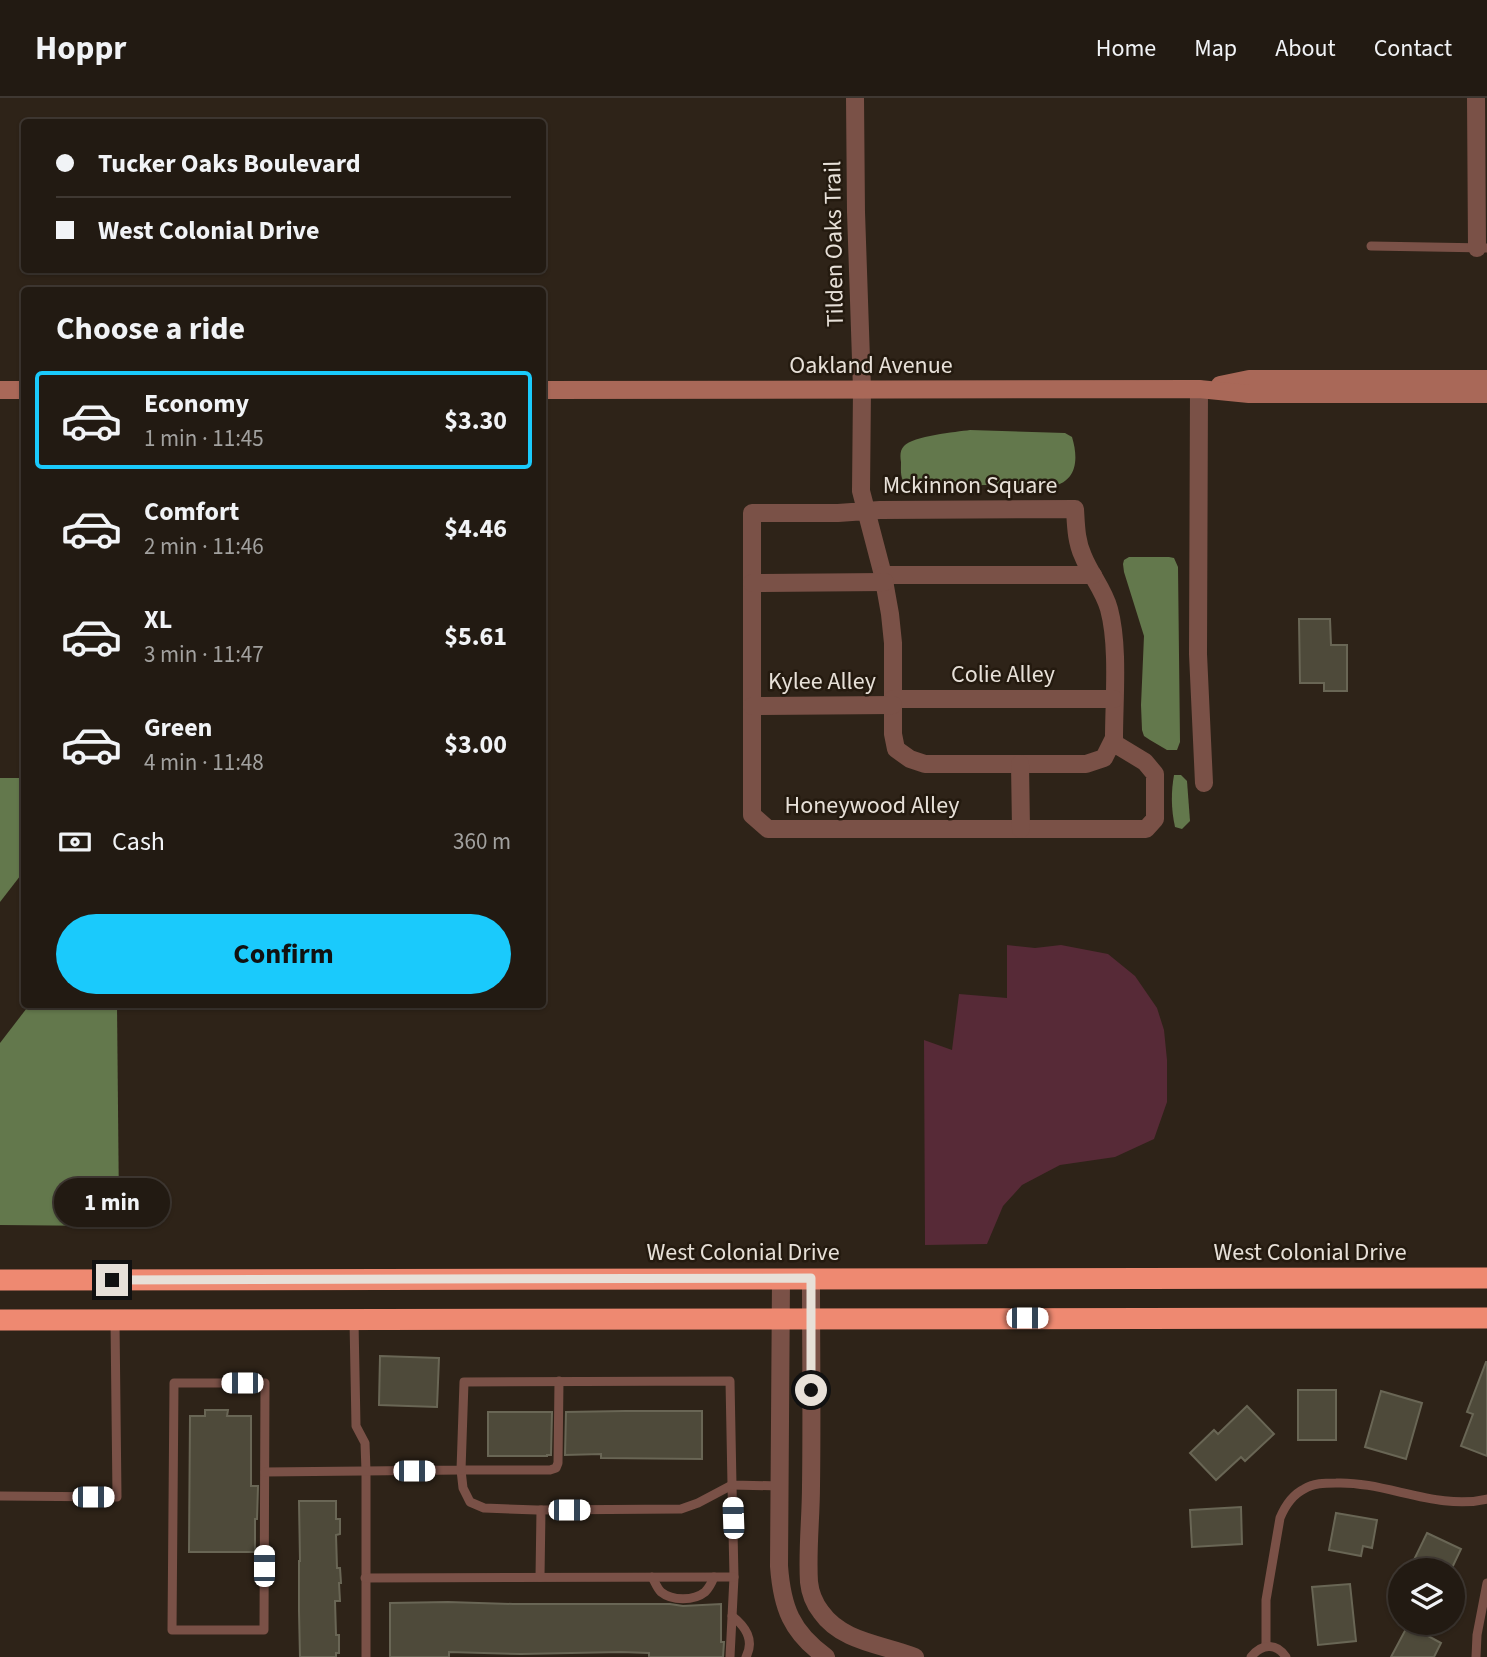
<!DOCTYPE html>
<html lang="en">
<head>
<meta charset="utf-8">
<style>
  :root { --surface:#221a12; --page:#2e2720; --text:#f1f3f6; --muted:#a2a19f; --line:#3f3832; --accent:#1acafc }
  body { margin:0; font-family:"Source Sans 3",sans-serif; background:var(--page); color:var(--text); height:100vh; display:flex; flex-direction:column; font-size:26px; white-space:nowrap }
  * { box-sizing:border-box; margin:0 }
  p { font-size:23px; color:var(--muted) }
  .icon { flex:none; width:38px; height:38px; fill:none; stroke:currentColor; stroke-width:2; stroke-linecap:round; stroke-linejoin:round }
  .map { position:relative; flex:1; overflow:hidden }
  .details { position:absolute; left:21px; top:189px; width:525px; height:721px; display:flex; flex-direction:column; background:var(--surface); border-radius:7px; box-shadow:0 2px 5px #0004,0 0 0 2px var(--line) }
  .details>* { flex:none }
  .hud { position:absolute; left:21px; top:21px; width:525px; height:154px; border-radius:7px; box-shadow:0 2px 5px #0004,0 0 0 2px var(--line); display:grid; align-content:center; height:154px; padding:0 35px; background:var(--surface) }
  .fabs { position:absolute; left:1388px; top:1460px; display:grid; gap:14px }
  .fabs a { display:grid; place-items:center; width:77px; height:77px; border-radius:50%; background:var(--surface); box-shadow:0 2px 5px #0004,0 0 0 2px var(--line); font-size:35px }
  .end { position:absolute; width:32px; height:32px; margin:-16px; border:9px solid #e7e0d8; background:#111; box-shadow:0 0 0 4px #111 }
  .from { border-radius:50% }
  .bubble { position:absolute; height:49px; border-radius:24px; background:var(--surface); box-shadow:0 2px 5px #0004,0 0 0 2px var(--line); font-size:23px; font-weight:700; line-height:49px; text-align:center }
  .car { position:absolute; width:21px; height:42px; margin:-21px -10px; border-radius:9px; box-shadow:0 0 5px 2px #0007; background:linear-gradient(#fff 24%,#345 0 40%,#fff 0 76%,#345 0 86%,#fff 0) }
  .hud b { display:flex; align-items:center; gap:24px; height:66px; font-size:26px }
  .hud b+b { border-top:2px solid var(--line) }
  .hud i { width:18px; height:18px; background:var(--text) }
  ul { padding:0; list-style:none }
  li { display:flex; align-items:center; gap:21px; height:98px; margin:0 14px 10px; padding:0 21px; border:4px solid transparent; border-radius:7px }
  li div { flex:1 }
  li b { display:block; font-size:26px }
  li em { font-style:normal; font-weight:700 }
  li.selected { border-color:var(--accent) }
  li>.icon { width:63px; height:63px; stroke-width:1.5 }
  h2 { padding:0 35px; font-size:32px; line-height:84px }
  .pay { display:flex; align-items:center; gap:18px; height:77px; padding:0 35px; font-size:26px }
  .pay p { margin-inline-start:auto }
  .button { display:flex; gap:14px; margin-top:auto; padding:14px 35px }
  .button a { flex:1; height:80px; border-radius:42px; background:var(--accent); color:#111; font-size:28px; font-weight:700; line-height:80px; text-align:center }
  header { display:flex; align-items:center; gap:42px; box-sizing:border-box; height:98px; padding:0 35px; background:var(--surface); border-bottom:2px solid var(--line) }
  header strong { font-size:33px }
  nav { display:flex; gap:38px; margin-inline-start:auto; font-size:24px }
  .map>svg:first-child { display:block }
  .green { fill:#572a37 }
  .water { fill:#63784c }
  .building { fill:#4e4a3a; stroke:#696655; stroke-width:2 }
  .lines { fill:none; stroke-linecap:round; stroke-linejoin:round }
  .lane { stroke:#7a5147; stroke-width:9 }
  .street { stroke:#7a5147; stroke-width:18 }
  .secondary { stroke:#a96858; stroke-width:18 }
  .highway { stroke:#ee8971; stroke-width:21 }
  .route { stroke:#e7e0d8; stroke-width:9 }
  .labels { text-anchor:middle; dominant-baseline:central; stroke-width:5; stroke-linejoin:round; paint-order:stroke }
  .street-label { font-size:24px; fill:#e7e0d8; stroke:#241a0f }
</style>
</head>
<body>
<header>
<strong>Hoppr</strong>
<nav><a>Home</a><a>Map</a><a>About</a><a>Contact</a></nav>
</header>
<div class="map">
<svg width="1487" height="1559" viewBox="0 0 1487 1559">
  <rect width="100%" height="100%" fill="#2e2318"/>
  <polygon class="green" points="1007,847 1035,850 1061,847 1108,856 1135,878 1157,910 1164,932 1167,962 1167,1004 1154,1041 1115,1059 1060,1067 1022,1087 1003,1108 987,1146 925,1147 924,942 952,952 959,896 1007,900"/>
  <g class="water">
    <path d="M970 332 1065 335 1072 339C1079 362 1077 386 1048 389 1043 389 1037 387 1032 387 1015 386 999 387 982 387L978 390 976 387 905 386C900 379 901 372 901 364 900 358 900 352 904 348 913 338 956 334 970 332Z"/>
    <polygon points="1129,459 1169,459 1174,460 1178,469 1180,644 1177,652 1167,652 1150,642 1144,638 1142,632 1141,607 1144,538 1124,474 1123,466 1124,462"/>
    <path d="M1174 677H1181L1187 683 1190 723 1182 731 1175 729C1171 711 1171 694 1174 677Z"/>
    <polygon points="0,680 24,680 24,773 0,804"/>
    <polygon points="30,906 117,907 119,1111 116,1125 105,1128 0,1127 0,945"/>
  </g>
  <g class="building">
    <polygon points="1299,521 1330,521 1331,547 1347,547 1347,593 1324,593 1324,585 1300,585"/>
    <polygon points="380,1258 439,1260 437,1309 379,1307"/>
    <polygon points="1486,1264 1487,1264 1487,1358 1461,1348 1473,1316 1467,1314"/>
    <rect x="1298" y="1292" width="38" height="50"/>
    <polygon points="1381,1293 1422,1305 1406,1361 1365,1349"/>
    <polygon points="1247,1308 1274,1336 1245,1363 1241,1359 1216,1382 1190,1355 1214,1332 1218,1336"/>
    <polygon points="205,1312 228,1312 227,1318 251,1318 251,1388 258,1388 257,1421 255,1421 255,1454 189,1454 190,1318 205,1318"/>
    <polygon points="625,1313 702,1313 702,1361 601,1360 601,1356 565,1357 566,1314"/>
    <polygon points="488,1314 552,1314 551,1357 547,1357 547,1358 488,1358"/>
    <polygon points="299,1403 336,1403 336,1421 340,1421 340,1436 336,1437 337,1470 340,1470 341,1485 339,1485 340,1503 335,1503 336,1537 339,1537 339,1555 336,1555 336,1559 300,1559 299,1513 299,1463 300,1463"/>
    <polygon points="1241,1409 1242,1446 1192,1449 1190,1412"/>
    <polygon points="1336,1415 1377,1422 1372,1450 1363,1448 1361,1458 1329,1452"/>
    <polygon points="1427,1435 1461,1451 1451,1472 1409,1472"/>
    <polygon points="1350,1486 1356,1543 1318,1547 1312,1489"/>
    <polygon points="448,1504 513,1506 670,1506 683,1508 721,1506 721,1544 724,1544 723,1559 649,1559 649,1555 621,1554 521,1556 449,1554 449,1559 390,1559 390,1505"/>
    <polygon points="1408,1527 1441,1545 1434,1559 1391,1559"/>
  </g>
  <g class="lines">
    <g class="lane">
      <polyline points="1371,148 1487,150"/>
      <polyline points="354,1223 356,1328 365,1345 366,1373 366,1559"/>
      <polyline points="559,1283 558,1365 556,1370 550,1372 461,1372 463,1390 470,1404 484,1410 537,1412 681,1411 698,1405 732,1387 734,1479 730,1559"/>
      <polygon points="174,1285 265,1285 264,1532 172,1532"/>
      <polyline points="265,1374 461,1372 464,1284 730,1283 732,1387 781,1388"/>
      <polyline points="0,1398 117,1399 115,1223"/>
      <polyline points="540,1479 541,1412"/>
      <path d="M652 1479C655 1484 657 1490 661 1494 672 1503 694 1503 705 1494 709 1490 712 1484 714 1479"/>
      <polyline points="365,1480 734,1479"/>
      <path d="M732 1518C745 1528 755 1542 746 1559"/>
      <path d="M1266 1548V1502L1280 1420C1285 1408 1292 1397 1304 1391 1313 1385 1325 1385 1336 1385 1385 1383 1438 1413 1487 1401"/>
      <path d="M1251 1559C1261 1546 1276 1544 1286 1559"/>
      <polyline points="1476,1559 1477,1537 1487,1485"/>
    </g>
    <g class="street">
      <path d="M855 0 856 114 862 291 861 393 883 477 890 516 893 545V636L896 651 910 661 925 666H1086L1104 660 1114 640C1114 602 1119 548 1109 511 1104 492 1090 476 1083 458 1076 443 1076 427 1075 411L880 412 838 415H752V717L768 731H1146L1155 721V676L1145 664 1112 644"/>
      <polyline points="1476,0 1477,150"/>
      <polyline points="1199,291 1198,556 1204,685"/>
      <polyline points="883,477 1093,477"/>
      <polyline points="752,485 885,484"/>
      <polyline points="893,601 1114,601"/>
      <polyline points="752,608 893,607"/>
      <polyline points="1020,666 1021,731"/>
      <path d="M781 1180 779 1468C782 1509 791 1534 826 1559"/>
      <path d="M811 1180C811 1249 812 1319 811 1388 811 1420 807 1452 809 1484 810 1494 814 1505 821 1514 842 1544 882 1546 915 1559"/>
    </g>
    <g class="secondary">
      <polyline points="1220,287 1249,281 1487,281"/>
      <polyline points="0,292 24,292"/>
      <polyline points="542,292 1199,291 1249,296 1487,296"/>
    </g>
    <g class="highway">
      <polyline points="0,1182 1487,1180"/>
      <polyline points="0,1222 1487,1220"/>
    </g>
  </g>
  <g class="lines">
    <polyline class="route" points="112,1182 811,1180 811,1292"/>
  </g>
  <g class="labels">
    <g class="street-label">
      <text transform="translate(834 146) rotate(-91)">Tilden Oaks Trail</text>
      <text x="871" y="267">Oakland Avenue</text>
      <text x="970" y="387">Mckinnon Square</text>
      <text x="1003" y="576">Colie Alley</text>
      <text x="822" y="583">Kylee Alley</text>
      <text x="872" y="707">Honeywood Alley</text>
      <text x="743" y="1154">West Colonial Drive</text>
      <text x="1310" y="1154">West Colonial Drive</text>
    </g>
  </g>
</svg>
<div class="fabs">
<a><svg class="icon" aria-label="layers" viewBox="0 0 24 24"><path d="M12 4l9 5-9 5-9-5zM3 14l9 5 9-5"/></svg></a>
</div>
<i class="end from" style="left:811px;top:1292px"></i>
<i class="end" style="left:112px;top:1182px"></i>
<div class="bubble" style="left:54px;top:1080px;width:116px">1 min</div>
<i class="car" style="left:1027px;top:1220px;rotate:90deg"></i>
<i class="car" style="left:242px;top:1285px;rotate:270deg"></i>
<i class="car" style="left:414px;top:1373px;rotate:90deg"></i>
<i class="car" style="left:93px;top:1399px;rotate:90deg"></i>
<i class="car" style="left:569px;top:1412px;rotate:90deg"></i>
<i class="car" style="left:733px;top:1420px;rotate:358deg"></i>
<i class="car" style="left:264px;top:1468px;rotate:0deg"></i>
<div class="hud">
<b><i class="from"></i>Tucker Oaks Boulevard</b>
<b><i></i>West Colonial Drive</b>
</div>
<section class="details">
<h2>Choose a ride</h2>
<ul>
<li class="selected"><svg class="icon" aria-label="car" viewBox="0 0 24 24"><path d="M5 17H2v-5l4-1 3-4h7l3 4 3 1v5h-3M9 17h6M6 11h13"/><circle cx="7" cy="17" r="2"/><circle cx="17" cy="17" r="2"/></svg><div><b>Economy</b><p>1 min · 11:45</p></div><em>$3.30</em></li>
<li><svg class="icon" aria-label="car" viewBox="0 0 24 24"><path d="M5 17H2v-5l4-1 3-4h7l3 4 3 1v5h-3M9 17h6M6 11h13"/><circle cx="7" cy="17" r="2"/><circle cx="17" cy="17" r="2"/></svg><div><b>Comfort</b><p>2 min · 11:46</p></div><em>$4.46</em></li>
<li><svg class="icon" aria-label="car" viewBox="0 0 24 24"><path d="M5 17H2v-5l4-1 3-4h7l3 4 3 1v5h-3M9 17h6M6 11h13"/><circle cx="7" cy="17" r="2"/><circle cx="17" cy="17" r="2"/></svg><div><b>XL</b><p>3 min · 11:47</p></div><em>$5.61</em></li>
<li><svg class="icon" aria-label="car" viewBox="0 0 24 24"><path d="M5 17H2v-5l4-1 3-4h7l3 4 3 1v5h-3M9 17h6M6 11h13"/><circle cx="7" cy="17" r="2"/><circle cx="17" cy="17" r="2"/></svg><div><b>Green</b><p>4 min · 11:48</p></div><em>$3.00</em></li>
</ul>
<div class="pay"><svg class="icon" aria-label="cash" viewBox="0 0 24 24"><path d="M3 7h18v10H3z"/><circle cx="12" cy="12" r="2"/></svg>Cash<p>360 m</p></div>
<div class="button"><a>Confirm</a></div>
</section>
</div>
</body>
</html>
